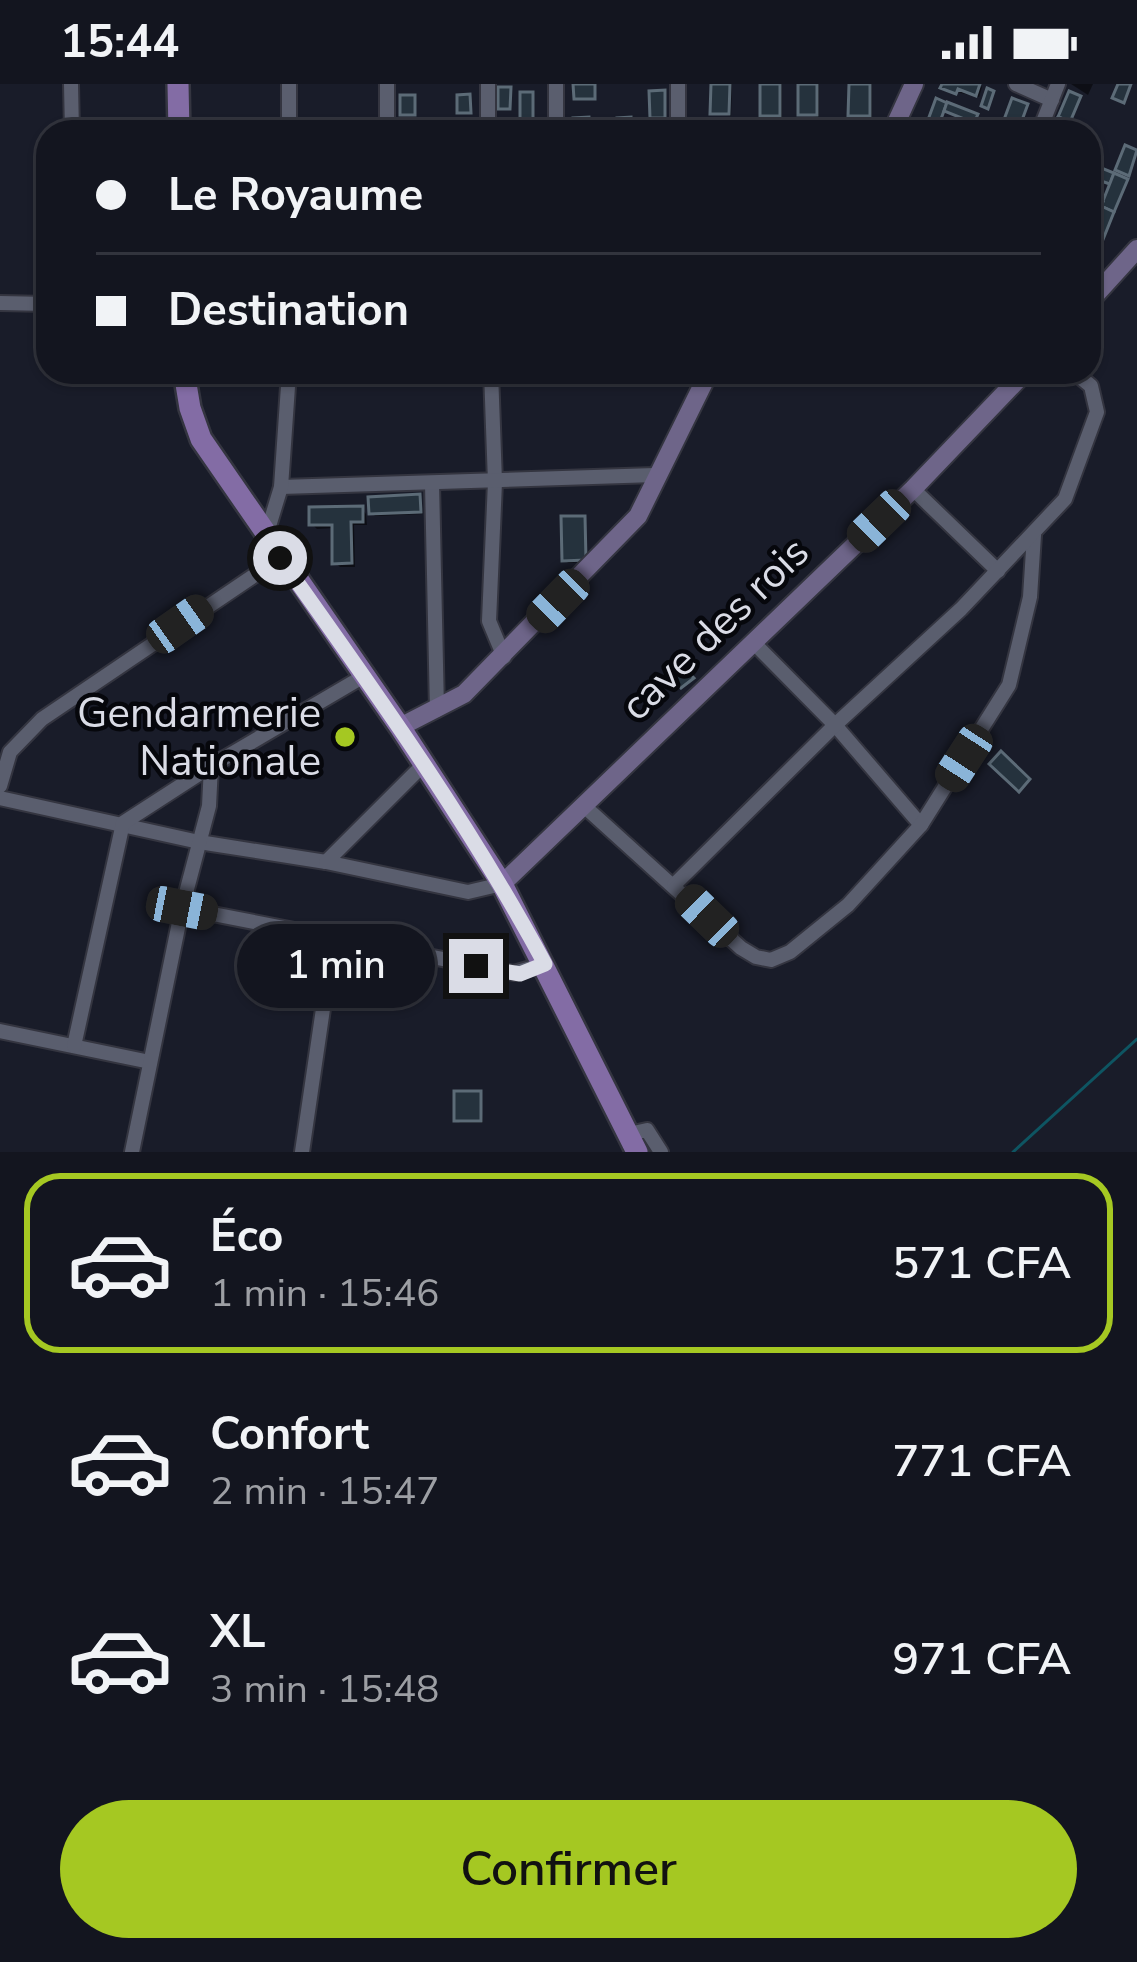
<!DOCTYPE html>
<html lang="fr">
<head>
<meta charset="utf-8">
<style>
  :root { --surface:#13151f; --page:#1c1e28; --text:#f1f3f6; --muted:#9d9fa4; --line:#32343d; --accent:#a5c822 }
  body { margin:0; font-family:"Nunito Sans",sans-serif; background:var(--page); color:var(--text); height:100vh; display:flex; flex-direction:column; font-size:45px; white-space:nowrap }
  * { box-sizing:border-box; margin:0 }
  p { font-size:39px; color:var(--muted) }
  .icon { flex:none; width:66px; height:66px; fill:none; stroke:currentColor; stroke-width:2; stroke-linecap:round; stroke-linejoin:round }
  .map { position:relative; height:1068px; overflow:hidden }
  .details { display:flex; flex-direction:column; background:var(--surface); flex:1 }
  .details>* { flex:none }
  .guide { position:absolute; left:36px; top:36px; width:1065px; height:264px; border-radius:36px; box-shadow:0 3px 9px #0004,0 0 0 3px var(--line); display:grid; align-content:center; height:264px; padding:0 60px; background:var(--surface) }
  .end { position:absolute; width:54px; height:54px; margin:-27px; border:15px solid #dadce6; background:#111; box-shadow:0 0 0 6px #111 }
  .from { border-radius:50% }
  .bubble { position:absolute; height:84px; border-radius:42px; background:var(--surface); box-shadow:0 3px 9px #0004,0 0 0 3px var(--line); font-size:39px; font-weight:600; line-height:84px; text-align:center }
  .car { position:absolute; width:36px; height:72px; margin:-36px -18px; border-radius:15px; box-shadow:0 0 9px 3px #0007; background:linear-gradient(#222 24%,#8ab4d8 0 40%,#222 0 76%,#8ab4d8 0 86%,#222 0) }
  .guide b { display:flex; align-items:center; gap:42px; height:114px; font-size:45px }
  .guide b+b { border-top:3px solid var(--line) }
  .guide i { width:30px; height:30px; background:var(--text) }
  ul { padding:21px 0 0; list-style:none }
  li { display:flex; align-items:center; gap:36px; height:180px; margin:0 24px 18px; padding:0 36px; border:6px solid transparent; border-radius:36px }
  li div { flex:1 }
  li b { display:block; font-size:45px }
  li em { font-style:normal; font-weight:600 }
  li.active { border-color:var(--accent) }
  li>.icon { width:108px; height:108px; stroke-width:1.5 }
  .button { display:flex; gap:24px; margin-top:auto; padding:24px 60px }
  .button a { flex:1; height:138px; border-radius:72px; background:var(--accent); color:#111; font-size:48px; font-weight:600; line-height:138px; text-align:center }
  .status { display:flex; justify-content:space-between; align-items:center; height:84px; padding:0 60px; background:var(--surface); direction:ltr }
  .status svg { height:33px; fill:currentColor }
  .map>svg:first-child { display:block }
  .shadow { fill:#0007 }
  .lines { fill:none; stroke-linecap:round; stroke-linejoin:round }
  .stream { stroke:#0e5562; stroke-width:3 }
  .building { fill:#25323d; stroke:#5c6b77; stroke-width:3 }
  .street-casing { stroke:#343540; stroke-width:18 }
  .secondary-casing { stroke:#343540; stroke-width:22 }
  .primary-casing { stroke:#343540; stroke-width:26 }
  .street { stroke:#5a5e6e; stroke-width:14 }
  .secondary { stroke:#6e6589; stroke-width:18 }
  .primary { stroke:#836ca5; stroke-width:21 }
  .route { stroke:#dadce6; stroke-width:15 }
  .poi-dot { fill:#a5c822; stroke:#06070c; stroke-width:4.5 }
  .labels { text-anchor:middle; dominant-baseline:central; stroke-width:9; stroke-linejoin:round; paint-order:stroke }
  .street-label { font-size:42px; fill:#dadce6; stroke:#06070c }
  .poi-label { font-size:42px; fill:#dadce6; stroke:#06070c; text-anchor:end }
</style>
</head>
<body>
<div class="status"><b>15:44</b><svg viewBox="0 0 49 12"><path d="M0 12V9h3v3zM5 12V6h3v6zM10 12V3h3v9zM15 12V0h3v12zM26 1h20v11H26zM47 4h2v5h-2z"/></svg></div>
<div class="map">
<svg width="1137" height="1068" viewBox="0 0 1137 1068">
  <rect width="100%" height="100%" fill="#191c29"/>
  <g class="shadow">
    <polygon points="714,0 732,0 731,32 713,28"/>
    <polygon points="763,0 782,0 782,34 763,31"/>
    <polygon points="801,0 819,0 819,33 801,30"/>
    <polygon points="852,0 872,0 872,34 851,31"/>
    <polygon points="942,0 979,0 982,3 979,13 947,6"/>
    <polygon points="1071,0 1093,0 1088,11"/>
    <polygon points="1089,82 1127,99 1097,173 1089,170 1089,159 1101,129 1089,123 1089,117 1104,122 1113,101 1093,93 1089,102"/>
    <polygon points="419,413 423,430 375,432 372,429"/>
    <polygon points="362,425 366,430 367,441 354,441 355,483 340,483 335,478 335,444 317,445 312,440"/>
    <polygon points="584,435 588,478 568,479 565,475"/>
    <polygon points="480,1010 483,1039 460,1039 457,1036"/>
  </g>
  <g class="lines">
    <polyline class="stream" points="1013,1068 1137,955"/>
  </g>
  <g class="building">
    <polygon points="573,0 595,0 595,15 574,15"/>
    <polygon points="711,0 730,0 729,30 710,30"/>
    <rect x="760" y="0" width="20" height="32"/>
    <rect x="798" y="0" width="19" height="31"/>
    <polygon points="849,0 870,0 870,32 848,32"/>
    <polygon points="942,0 941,0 980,0 976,12 958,5 956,10 940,4"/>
    <polygon points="1118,0 1131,0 1124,19 1112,14"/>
    <polygon points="498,3 511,3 510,25 498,25"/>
    <polygon points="987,4 994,7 988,25 981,22"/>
    <polygon points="665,6 665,34 650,34 649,7"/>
    <polygon points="1069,7 1081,12 1070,38 1058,33"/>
    <rect x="520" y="8" width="13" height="27"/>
    <polygon points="470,10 471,29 457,29 457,11"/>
    <rect x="400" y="11" width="15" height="20"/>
    <polygon points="936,14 947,19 936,48 925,44"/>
    <polygon points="1012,14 1028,20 1018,47 1002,41"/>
    <polygon points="947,18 978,30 974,39 944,27"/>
    <polygon points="589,33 590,48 574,48 573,34"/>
    <polygon points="631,33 631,48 618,48 617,34"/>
    <polygon points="1058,33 1072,38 1068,48 1052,48"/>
    <polygon points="415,35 416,48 399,48 398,36"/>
    <rect x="454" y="37" width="16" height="11"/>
    <rect x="502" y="37" width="16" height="11"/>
    <polygon points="940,38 966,48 936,48"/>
    <polygon points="1125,61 1137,66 1129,92 1115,86"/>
    <polygon points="1089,79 1114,89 1110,100 1089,93"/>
    <polygon points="1114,89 1128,95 1114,128 1101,122"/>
    <polygon points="1089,112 1103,118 1098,129 1089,125"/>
    <polygon points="1101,122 1114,128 1102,158 1089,153"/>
    <polygon points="1089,153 1102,158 1096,174 1089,171"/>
    <polygon points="420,410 421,428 369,430 368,413"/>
    <polygon points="363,422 363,438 351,438 352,479 332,480 332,441 309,441 309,423"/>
    <polygon points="561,432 585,432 586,476 562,477"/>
    <polygon points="682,582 694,594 681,604 670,593"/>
    <polygon points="1001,667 1030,695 1019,708 989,680"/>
    <rect x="454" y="1007" width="27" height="30"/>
  </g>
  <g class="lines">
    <defs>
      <g id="street">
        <polyline points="71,0 72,48"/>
        <polyline points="289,0 289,48"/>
        <polyline points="488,0 488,48"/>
        <polyline points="678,0 678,48"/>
        <polyline points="1016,0 1052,16"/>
        <polyline points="387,48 387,0"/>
        <polyline points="556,48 556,0"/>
        <polyline points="1039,48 1058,0"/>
        <polyline points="0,219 48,220"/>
        <polyline points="491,288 495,398 489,537 504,573"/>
        <polyline points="432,399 437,626"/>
        <polyline points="281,403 655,391"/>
        <polyline points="913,405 998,487"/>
        <polyline points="266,452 281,403 289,288"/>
        <polyline points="753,558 835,641 921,741"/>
        <polyline points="0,702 10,668 42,635 280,474"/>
        <polyline points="0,714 199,758 326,778 468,808 502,800"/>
        <polyline points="583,721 741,864 756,873 771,876 790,868 848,821 921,741 1009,601 1030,513 1034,451"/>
        <polyline points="326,778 425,679"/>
        <polyline points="674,801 835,641 961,525 1065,415 1097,328 1091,302 1074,288"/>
        <polyline points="182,824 514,889 545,880"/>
        <polyline points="0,947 150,978"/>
        <polyline points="74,962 123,739 211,682 364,592"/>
        <polyline points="629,1050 647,1046 661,1068"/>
        <polyline points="132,1068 182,824 209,722 211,682"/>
        <polyline points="302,1068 324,918 321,851"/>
      </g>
      <g id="secondary">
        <polyline points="892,48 914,0"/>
        <polyline points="1089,218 1137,165"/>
        <polyline points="400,643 464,610 638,432 709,288"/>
        <polyline points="502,800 913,405 1025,288"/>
      </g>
      <g id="primary">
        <polyline points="178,0 179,48"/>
        <polyline points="184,288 190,324 201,355 400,643 502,800 637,1068"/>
      </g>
    </defs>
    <use href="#street" class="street-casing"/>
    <use href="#secondary" class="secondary-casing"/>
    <use href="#primary" class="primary-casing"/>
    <use href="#street" class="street"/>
    <use href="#secondary" class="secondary"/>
    <use href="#primary" class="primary"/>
  </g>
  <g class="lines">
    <path class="route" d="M280 474C374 606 468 737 545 880L520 890 476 882"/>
  </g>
  <circle class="poi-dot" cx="345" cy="653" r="12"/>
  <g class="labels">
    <g class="street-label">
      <text transform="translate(715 545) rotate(-44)">cave des rois</text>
    </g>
    <g class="poi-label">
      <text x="321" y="629">Gendarmerie<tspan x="321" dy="48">Nationale</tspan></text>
    </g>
  </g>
</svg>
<i class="end from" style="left:280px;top:474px"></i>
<i class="end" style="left:476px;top:882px"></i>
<div class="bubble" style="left:237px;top:840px;width:198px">1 min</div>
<i class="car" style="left:879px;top:437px;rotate:226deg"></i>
<i class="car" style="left:558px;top:517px;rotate:224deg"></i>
<i class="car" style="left:180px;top:540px;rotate:55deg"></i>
<i class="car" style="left:964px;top:674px;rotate:213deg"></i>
<i class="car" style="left:182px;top:824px;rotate:101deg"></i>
<i class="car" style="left:707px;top:832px;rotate:314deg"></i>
<div class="guide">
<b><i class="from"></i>Le Royaume</b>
<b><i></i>Destination</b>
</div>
</div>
<section class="details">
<ul>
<li class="active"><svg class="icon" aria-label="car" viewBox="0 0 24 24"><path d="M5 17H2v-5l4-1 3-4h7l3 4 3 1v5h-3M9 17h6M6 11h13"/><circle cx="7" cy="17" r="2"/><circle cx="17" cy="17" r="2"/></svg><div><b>Éco</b><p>1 min · 15:46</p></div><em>571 CFA</em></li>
<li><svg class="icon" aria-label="car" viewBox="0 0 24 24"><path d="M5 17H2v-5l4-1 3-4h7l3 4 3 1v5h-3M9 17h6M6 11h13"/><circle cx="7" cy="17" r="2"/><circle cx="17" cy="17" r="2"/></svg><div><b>Confort</b><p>2 min · 15:47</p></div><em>771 CFA</em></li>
<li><svg class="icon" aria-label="car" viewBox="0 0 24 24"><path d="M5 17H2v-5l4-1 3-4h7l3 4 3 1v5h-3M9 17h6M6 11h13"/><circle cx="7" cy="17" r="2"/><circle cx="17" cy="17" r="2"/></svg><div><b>XL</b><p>3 min · 15:48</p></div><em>971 CFA</em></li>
</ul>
<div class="button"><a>Confirmer</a></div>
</section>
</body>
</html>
